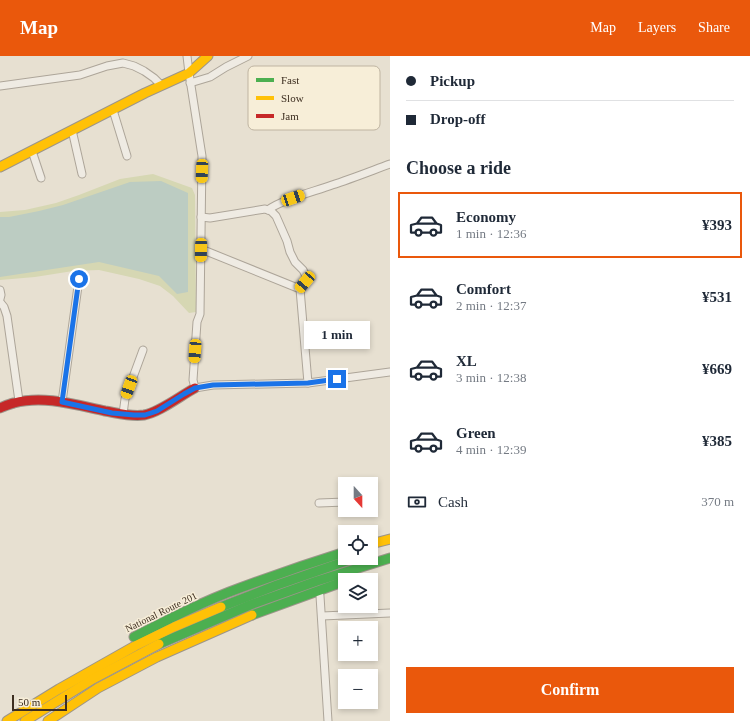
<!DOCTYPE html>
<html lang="en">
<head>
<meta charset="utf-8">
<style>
  :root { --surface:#fff; --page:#f6f6f7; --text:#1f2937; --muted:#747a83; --line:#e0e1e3; --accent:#ea580c }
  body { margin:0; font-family:"Times New Roman",serif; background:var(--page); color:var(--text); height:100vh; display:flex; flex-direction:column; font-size:15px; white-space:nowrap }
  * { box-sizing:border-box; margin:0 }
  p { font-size:13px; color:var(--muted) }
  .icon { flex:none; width:22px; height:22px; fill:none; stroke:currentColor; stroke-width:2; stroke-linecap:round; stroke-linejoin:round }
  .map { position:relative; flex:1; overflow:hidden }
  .drawer { display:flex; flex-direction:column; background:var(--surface); width:360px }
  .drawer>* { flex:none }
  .guide { display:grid; align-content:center; height:88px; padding:0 16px; background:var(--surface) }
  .needle { width:26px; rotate:159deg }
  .buttons { position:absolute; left:338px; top:421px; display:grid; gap:8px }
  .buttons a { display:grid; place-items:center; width:40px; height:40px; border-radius:0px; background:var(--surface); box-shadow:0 2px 6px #0003; font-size:20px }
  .scale { position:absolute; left:12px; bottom:10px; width:55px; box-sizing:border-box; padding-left:4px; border:2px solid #3d2e20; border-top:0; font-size:11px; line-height:14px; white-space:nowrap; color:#3d2e20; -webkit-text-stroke:3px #f7eed8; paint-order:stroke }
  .end { position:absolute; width:18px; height:18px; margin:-9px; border:5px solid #1a73e8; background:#fff; box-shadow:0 0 0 2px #fff }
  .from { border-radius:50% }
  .bubble { position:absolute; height:28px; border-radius:0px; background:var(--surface); box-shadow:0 2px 6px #0003; font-size:13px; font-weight:600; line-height:28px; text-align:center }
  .car { position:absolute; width:12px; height:24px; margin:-12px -6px; border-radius:5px; box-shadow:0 0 3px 1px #0007; background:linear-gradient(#f5c518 24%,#345 0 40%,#f5c518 0 76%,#345 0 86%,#f5c518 0) }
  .guide b { display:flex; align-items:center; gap:14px; height:38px; font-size:15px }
  .guide b+b { border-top:1px solid var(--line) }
  .guide i { width:10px; height:10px; background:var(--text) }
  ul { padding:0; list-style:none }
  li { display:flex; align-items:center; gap:12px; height:66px; margin:0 8px 6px; padding:0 8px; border:2px solid transparent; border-radius:0px }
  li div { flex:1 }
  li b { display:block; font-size:15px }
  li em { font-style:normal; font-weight:600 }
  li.on { border-color:var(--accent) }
  li>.icon { width:36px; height:36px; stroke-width:1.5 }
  h2 { padding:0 16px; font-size:18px; line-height:48px }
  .pay { display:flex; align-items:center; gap:10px; height:44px; padding:0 16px; font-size:15px }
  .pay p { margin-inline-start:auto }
  .cta { display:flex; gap:8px; margin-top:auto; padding:8px 16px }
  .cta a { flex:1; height:46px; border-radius:0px; background:var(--accent); color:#fff; font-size:16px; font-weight:600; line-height:46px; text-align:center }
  header { display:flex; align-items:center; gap:24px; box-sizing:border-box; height:56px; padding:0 20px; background:var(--accent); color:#fff }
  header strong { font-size:19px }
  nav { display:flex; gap:22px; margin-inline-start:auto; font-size:14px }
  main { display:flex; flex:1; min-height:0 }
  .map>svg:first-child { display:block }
  .green { fill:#d6d7b3 }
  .water { fill:#bcccc2 }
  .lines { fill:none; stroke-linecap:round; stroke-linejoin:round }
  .street-casing { stroke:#ada599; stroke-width:9 }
  .fast-casing { stroke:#9c958a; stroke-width:11 }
  .slow-casing { stroke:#9c958a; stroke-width:11 }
  .jam-casing { stroke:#9c958a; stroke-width:11 }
  .street { stroke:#efebe3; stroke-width:7 }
  .fast { stroke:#4caf50; stroke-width:9 }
  .slow { stroke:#ffc107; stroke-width:9 }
  .jam { stroke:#c62828; stroke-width:9 }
  .route { stroke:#1a73e8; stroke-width:5 }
  .labels { text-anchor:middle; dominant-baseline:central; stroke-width:3; stroke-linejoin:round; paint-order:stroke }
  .street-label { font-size:10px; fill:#3d2e20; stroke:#f7eed8 }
  .key { fill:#f7eed8; stroke:#bfb4a1; stroke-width:1 }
  .key-label { font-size:11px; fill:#3d2e20 }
</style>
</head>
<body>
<header>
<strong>Map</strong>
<nav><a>Map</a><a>Layers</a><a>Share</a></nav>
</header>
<main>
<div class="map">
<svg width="390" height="665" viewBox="0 0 390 665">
  <rect width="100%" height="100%" fill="#e7e0d1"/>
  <polygon class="green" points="153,118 192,132 195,139 196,256 189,257 173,240 160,230 139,223 99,214 73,215 35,221 0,224 0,156 25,154 56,147 79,139 120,123"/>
  <polygon class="water" points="161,125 188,137 188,236 177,238 159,220 99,206 0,221 0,161 9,161 39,155 63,149 130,126"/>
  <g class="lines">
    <defs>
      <g id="street">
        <polyline points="187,0 189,17 202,100 200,258 197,266 193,324 195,332 213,329 308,327 390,316"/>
        <polyline points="190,27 210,21 226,11 248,0"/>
        <polyline points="0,30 80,19 107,10 123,7 134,10 144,15 154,22 161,29"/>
        <polyline points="113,54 127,100"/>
        <polyline points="72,74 82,118"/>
        <polyline points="32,95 41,122"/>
        <path d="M268 154C280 144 316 135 332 129 351 123 371 115 390 108"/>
        <polyline points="201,161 210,162 265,153 271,155 276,160 287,185 290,196 295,206 303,214 307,222 305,227 300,233"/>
        <polyline points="201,193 300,233 308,327"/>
        <polyline points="0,234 1,239 0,243"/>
        <polyline points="0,246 4,251 7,260 19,345"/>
        <polyline points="62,346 79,223"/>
        <polyline points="123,358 125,343 143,294"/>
        <polyline points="319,447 345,446"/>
        <polyline points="319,535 320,540 328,665"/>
        <polyline points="322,560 390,557"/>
      </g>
      <g id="fast">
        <polyline points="221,551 277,529 355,502"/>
        <polyline points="252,559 345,525"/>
        <path d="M134 581C169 563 204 545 240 532 275 519 310 507 345 496"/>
        <polyline points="159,588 250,549 317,525 390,502"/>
      </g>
      <g id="slow">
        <polyline points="0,111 145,37 189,17 208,0"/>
        <polyline points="371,488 390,483"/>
        <polyline points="7,665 59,633 135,590 174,571 221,551"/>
        <polyline points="25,665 93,623 159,588"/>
        <polyline points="48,665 98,632 157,601 252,559"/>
      </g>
      <path id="jam" d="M0 352C5 350 9 348 14 347 44 339 76 349 105 355 117 357 131 361 144 359 160 356 180 340 195 332"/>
    </defs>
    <use href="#street" class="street-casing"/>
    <use href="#fast" class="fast-casing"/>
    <use href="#slow" class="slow-casing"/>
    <use href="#jam" class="jam-casing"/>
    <use href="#street" class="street"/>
    <use href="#fast" class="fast"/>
    <use href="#slow" class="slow"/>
    <use href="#jam" class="jam"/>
  </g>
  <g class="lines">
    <polyline class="route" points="79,223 62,346 112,357 134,359 145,359 157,355 184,338 195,332 213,329 308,327 337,323"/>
  </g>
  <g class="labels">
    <g class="street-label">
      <text transform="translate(161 556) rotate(-26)">National Route 201</text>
    </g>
  </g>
  <rect x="248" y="10" width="132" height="64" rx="6" class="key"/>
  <rect x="256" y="22" width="18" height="4" fill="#4caf50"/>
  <rect x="256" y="40" width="18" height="4" fill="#ffc107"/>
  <rect x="256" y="58" width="18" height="4" fill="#c62828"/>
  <g class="key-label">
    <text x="281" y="28">Fast</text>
    <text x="281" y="46">Slow</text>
    <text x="281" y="64">Jam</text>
  </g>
</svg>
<div class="buttons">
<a><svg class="needle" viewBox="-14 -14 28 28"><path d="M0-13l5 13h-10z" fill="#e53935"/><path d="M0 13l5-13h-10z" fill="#747a83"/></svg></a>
<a><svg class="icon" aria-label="locate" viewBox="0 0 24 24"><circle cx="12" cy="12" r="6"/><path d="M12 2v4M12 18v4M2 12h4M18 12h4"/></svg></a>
<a><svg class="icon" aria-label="layers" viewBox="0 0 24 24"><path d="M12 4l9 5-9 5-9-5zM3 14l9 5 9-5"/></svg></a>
<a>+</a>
<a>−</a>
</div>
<div class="scale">50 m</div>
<i class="end from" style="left:79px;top:223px"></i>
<i class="end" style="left:337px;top:323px"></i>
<div class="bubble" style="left:304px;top:265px;width:66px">1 min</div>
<i class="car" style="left:202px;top:115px;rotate:182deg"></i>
<i class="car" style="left:293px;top:142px;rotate:71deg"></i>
<i class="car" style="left:201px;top:194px;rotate:181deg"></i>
<i class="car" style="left:305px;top:226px;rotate:220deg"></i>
<i class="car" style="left:195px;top:295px;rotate:184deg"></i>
<i class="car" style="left:129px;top:331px;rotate:200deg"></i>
</div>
<section class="drawer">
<div class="guide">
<b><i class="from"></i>Pickup</b>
<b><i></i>Drop-off</b>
</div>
<h2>Choose a ride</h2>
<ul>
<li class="on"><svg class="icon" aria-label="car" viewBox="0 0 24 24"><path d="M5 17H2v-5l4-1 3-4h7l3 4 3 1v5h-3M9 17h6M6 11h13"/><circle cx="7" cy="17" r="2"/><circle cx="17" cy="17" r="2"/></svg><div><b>Economy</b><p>1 min · 12:36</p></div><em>¥393</em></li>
<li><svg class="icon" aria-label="car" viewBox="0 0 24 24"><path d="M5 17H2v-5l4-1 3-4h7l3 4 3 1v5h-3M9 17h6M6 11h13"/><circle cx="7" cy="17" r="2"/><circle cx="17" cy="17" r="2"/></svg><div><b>Comfort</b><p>2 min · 12:37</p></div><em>¥531</em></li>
<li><svg class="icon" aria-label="car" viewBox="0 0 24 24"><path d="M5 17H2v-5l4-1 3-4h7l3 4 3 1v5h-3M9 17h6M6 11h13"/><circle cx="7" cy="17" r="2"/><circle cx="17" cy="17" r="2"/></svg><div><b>XL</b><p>3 min · 12:38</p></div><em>¥669</em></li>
<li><svg class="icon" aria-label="car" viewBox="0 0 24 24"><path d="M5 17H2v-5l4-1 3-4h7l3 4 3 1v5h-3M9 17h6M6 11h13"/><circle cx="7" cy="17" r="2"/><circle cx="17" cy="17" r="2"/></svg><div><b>Green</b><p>4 min · 12:39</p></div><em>¥385</em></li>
</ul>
<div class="pay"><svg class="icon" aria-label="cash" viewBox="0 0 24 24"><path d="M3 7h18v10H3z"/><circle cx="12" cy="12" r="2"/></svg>Cash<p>370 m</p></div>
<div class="cta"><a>Confirm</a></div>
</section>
</main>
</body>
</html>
